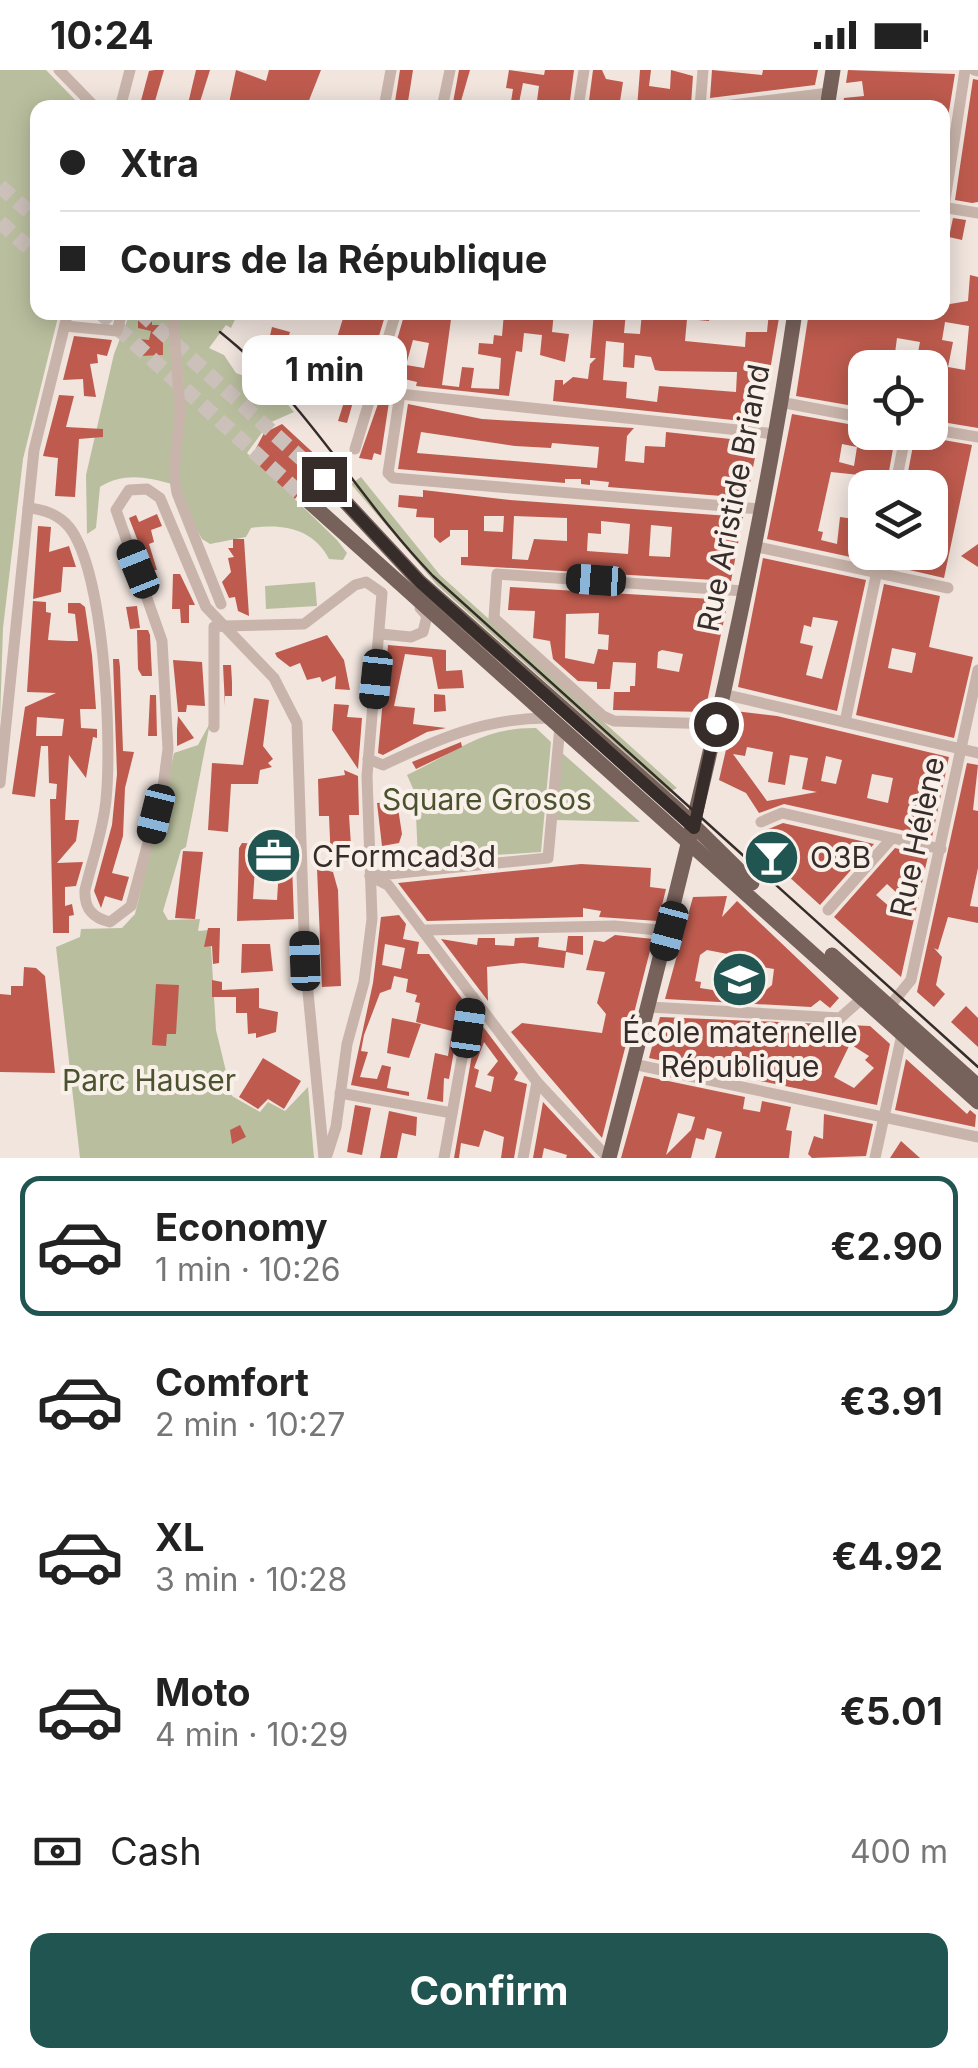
<!DOCTYPE html>
<html lang="en">
<head>
<meta charset="utf-8">
<style>
  :root { --surface:#fff; --page:#f2f2f2; --text:#222; --muted:#767676; --line:#e0e0e0; --accent:#215552 }
  body { margin:0; font-family:Inter,sans-serif; background:var(--page); color:var(--text); height:100vh; display:flex; flex-direction:column; font-size:38px; white-space:nowrap }
  * { box-sizing:border-box; margin:0 }
  p { font-size:32px; color:var(--muted) }
  .icon { flex:none; width:55px; height:55px; fill:none; stroke:currentColor; stroke-width:2; stroke-linecap:round; stroke-linejoin:round }
  .map { position:relative; height:1088px; overflow:hidden }
  .side { display:flex; flex-direction:column; background:var(--surface); flex:1 }
  .side>* { flex:none }
  .banner { position:absolute; left:30px; top:30px; width:920px; height:220px; border-radius:20px; box-shadow:0 5px 25px #0003; display:grid; align-content:center; height:220px; padding:0 30px; background:var(--surface) }
  .controls { position:absolute; left:848px; top:280px; display:grid; gap:20px }
  .controls a { display:grid; place-items:center; width:100px; height:100px; border-radius:20px; background:var(--surface); box-shadow:0 5px 25px #0003; font-size:50px }
  .end { position:absolute; width:45px; height:45px; margin:-22px; border:12px solid #362c29; background:#fff; box-shadow:0 0 0 5px #fff }
  .from { border-radius:50% }
  .bubble { position:absolute; height:70px; border-radius:20px; background:var(--surface); box-shadow:0 5px 25px #0003; font-size:32px; font-weight:700; line-height:70px; text-align:center }
  .car { position:absolute; width:30px; height:60px; margin:-30px -15px; border-radius:12px; box-shadow:0 0 8px 2px #0007; background:linear-gradient(#222 24%,#8ab4d8 0 40%,#222 0 76%,#8ab4d8 0 86%,#222 0) }
  .banner b { display:flex; align-items:center; gap:35px; height:95px; font-size:38px }
  .banner b+b { border-top:2px solid var(--line) }
  .banner i { width:25px; height:25px; background:var(--text) }
  ul { padding:18px 0 0; list-style:none }
  li { display:flex; align-items:center; gap:30px; height:140px; margin:0 20px 15px; padding:0 10px; border:5px solid transparent; border-radius:20px }
  li div { flex:1 }
  li b { display:block; font-size:38px }
  li em { font-style:normal; font-weight:700 }
  li.on { border-color:var(--accent) }
  li>.icon { width:90px; height:90px; stroke-width:1.5 }
  .pay { display:flex; align-items:center; gap:25px; height:110px; padding:0 30px; font-size:38px }
  .pay p { margin-inline-start:auto }
  .action { display:flex; gap:20px; margin-top:auto; padding:20px 30px }
  .action a { flex:1; height:115px; border-radius:20px; background:var(--accent); color:#fff; font-size:40px; font-weight:700; line-height:115px; text-align:center }
  .status { display:flex; justify-content:space-between; align-items:center; height:70px; padding:0 50px; background:var(--surface); direction:ltr }
  .status svg { height:28px; fill:currentColor }
  .map>svg:first-child { display:block }
  .green { fill:#b9bf9e }
  .building { fill:#be5b4e; fill-rule:evenodd }
  .lines { fill:none; stroke-linecap:round; stroke-linejoin:round }
  .major-tunnel { stroke:#ccc0ba; stroke-width:15; stroke-dasharray:15 8; stroke-linecap:butt }
  .minor { stroke:#c8b4aa; stroke-width:11 }
  .major { stroke:#77615b; stroke-width:15 }
  .tram { stroke:#362c29; stroke-width:2.5 }
  .route { stroke:#362c29; stroke-width:12 }
  .labels { text-anchor:middle; dominant-baseline:central; stroke-width:8; stroke-linejoin:round; paint-order:stroke }
  .street-label { font-size:30px; fill:#362c29; stroke:#f9f0ea }
  .park-label { font-size:30px; fill:#4b532e; stroke:#f9f0ea }
  .poi-label { font-size:30px; fill:#362c29; stroke:#f9f0ea; text-anchor:start }
</style>
</head>
<body>
<div class="status"><b>10:24</b><svg viewBox="0 0 49 12"><path d="M0 12V9h3v3zM5 12V6h3v6zM10 12V3h3v9zM15 12V0h3v12zM26 1h20v11H26zM47 4h2v5h-2z"/></svg></div>
<div class="map">
<svg width="978" height="1088" viewBox="0 0 978 1088">
  <rect width="100%" height="100%" fill="#f1e5de"/>
  <g class="green">
    <polygon points="0,0 46,0 82,37 38,38 38,242 59,243 23,389 3,558 0,650"/>
    <path d="M130 243H238L231 258 226 255 209 278 224 285 236 303C262 313 276 318 294 342L269 353 247 383 337 470 347 483 343 490 329 489C314 459 283 453 251 458L246 467 210 474 202 469 172 414C147 407 123 402 100 417L96 458 87 464 86 405 114 284Z"/>
    <polygon points="361,407 440,505 677,718 669,722 437,515 351,414"/>
    <polygon points="315,512 317,536 266,539 265,516"/>
    <polygon points="210,653 186,777 181,780 163,841 168,850 200,849 198,861 210,860 216,960 232,1026 260,1042 268,1032 285,1041 308,1017 314,1088 80,1088 56,877 80,867 81,859 122,858 135,844 174,683 198,675"/>
    <path d="M536 658 551 672 541 782 418 790 415 723 407 705C454 683 483 657 536 658Z"/>
    <polygon points="561,682 640,752 555,750"/>
  </g>
  <g class="building">
    <polygon points="155,0 164,0 153,38 139,38 149,1"/>
    <polygon points="196,0 210,0 198,38 187,38"/>
    <polygon points="236,0 266,11 269,0 321,0 306,38 269,31 267,38 228,38"/>
    <polygon points="400,0 413,0 407,38 394,38"/>
    <polygon points="459,0 470,0 459,38 452,38"/>
    <polygon points="509,0 544,5 545,0 574,0 569,38 536,38 539,16 523,13 518,38 510,38 513,19 506,18"/>
    <polygon points="593,0 602,0 606,9 623,12 619,38 588,38"/>
    <polygon points="640,0 651,0 649,16 670,19 671,0 693,6 691,34 637,38"/>
    <polygon points="712,0 762,5 763,0 818,0 815,15 710,28"/>
    <polygon points="848,0 955,4 945,66 942,38 842,38 844,28 864,26 862,11 846,13"/>
    <polygon points="973,9 978,10 978,132 972,133 955,130"/>
    <polygon points="953,148 966,150 962,170 949,167"/>
    <path d="M970 205 978 207V358L930 350V298H915L920 272 897 268 895 283 877 298H865V338L796 326 809 242 854 247V242H942L944 235 968 231ZM945 252 969 256 965 300 948 297 953 272 942 270Z"/>
    <polygon points="345,242 385,246 365,312 327,300"/>
    <path d="M405 242H452L442 315 459 317 462 297 474 298 471 318 499 319 501 288 478 284 479 273 493 274 494 265 502 266 504 243 554 242 552 262 569 264 565 292 540 285 542 265 524 263 522 282 516 281 509 326 416 316 417 312 387 305ZM413 270 429 273 424 298 406 295Z"/>
    <path d="M594 242H626L624 263 640 264 642 242H710L709 251 687 249 685 271 745 277 746 262H767L769 242H780L761 353 553 331 555 310H563V315L573 307 588 309 590 294 596 288H590ZM606 271 624 273 623 297 634 298 635 285 651 287 655 300 661 301 737 302 736 322 659 316 657 332 626 328 627 312 603 310Z"/>
    <polygon points="152,247 152,255 163,255 163,285 139,286 139,269 149,270 151,261 138,258 138,248"/>
    <polygon points="272,257 290,262 283,284 266,283"/>
    <polygon points="74,266 112,270 107,286 97,284 98,293 90,294 96,327 84,326 83,309 63,310"/>
    <polygon points="59,325 74,326 66,357 103,359 103,367 79,369 75,427 55,426 58,388 43,386"/>
    <polygon points="345,329 353,332 347,353 338,351"/>
    <polygon points="379,331 389,332 381,385 374,383 372,390 359,388"/>
    <path d="M408 334 482 349 634 358 627 366 625 391 644 393 645 376 665 377 666 362 758 372 747 428 608 417 609 412 590 410V415L581 414V409H565V413L398 399ZM421 362 515 376 551 378 552 373 599 377 597 398 417 383Z"/>
    <path d="M792 344 865 357V362H896L886 418H867L869 406 831 402 818 461 823 462 821 470 837 474 840 447 854 449 865 416V482H871L869 491 767 469ZM842 374 857 377 854 396 839 392Z"/>
    <polygon points="282,354 335,403 326,398 317,400 313,411 319,420 302,419 295,429 251,388 264,363"/>
    <polygon points="915,365 972,375 944,508 888,495 890,482 930,482 940,453 935,452 941,424 930,418 905,418"/>
    <path d="M423 420 510 430 743 447 731 511 461 495V487H468V460H450V466L440 473 434 467V448L416 447 417 439 398 437 399 425 423 427ZM484 446H504L503 462 484 461ZM514 446 567 448V471L534 469 528 490 512 489ZM601 451 630 454 628 484 587 481 588 463 601 464ZM651 455 672 457 670 487 649 486Z"/>
    <polygon points="157,444 162,456 151,460 154,472 149,474 157,500 149,500 129,448 136,445 139,452"/>
    <polygon points="38,456 51,457 49,482 69,476 76,497 63,497 61,522 33,529"/>
    <polygon points="233,469 244,469 249,546 238,541 235,527 229,528 222,512 231,502 228,488 234,487 228,478 233,478"/>
    <polygon points="978,474 978,497 961,486"/>
    <path d="M763 488 866 510 837 641 738 617ZM813 547 838 551 822 609 806 605 813 576 800 573 804 555 811 557Z"/>
    <polygon points="173,504 180,504 195,535 189,535 189,553 181,553 180,539 172,539"/>
    <path d="M884 514 940 526 929 577 973 587 954 668 856 645ZM892 578 916 583 912 603 888 598Z"/>
    <path d="M510 517 728 530 705 642 613 640 614 622H630V616H635L636 593 613 592 610 619H597V612L578 611 553 589 550 571 533 568 535 541 508 540ZM599 543 598 564 609 565 608 580 598 579 594 594 565 588 566 544ZM662 580 683 584 679 602 657 598 658 582Z"/>
    <path d="M33 531 46 532V542L51 543 48 570 68 571H78L75 544 68 543V533H80L85 537 92 585 96 639H80L81 658 97 659V668L93 667 86 708 69 685 65 750H79L76 771 57 793 83 792 76 816 65 817V836L72 834 74 845 69 846V863H53L50 729H56L57 714 49 713 48 676H41L35 727 12 724 25 637 56 623 27 622ZM37 647 64 649 62 666H36Z"/>
    <polygon points="137,536 140,558 130,559 126,537"/>
    <polygon points="137,560 148,560 150,565 152,606 142,606 138,599"/>
    <polygon points="327,565 344,590 350,620 335,619 336,606 322,612 320,607 307,610 300,593 290,597 277,587 275,583"/>
    <polygon points="388,575 446,580 446,601 462,600 464,618 438,619 432,587 405,584 394,636 415,638 413,654 446,658 427,662 383,685 378,683"/>
    <polygon points="113,589 119,589 120,597 123,681 134,682 125,718 123,766 112,803 129,807 122,831 105,826 101,838 94,821 112,755 117,704"/>
    <polygon points="173,590 202,592 205,636 187,635 186,642 178,642"/>
    <polygon points="223,595 231,595 232,612 232,626 225,626 225,636"/>
    <polygon points="434,624 445,625 446,641 434,642"/>
    <polygon points="150,625 156,625 157,666 148,666"/>
    <polygon points="254,628 269,630 263,676 273,689 268,693 272,697 260,700 258,714 231,714 228,762 208,760 212,693 243,695"/>
    <polygon points="334,634 349,635 347,647 362,648 358,699 332,660"/>
    <path d="M735 641 777 646 949 687 932 767 784 734 759 743 746 723 719 710ZM747 677 773 682 768 712 785 715 790 685 808 688 802 719 817 722 767 731 733 684 745 686ZM826 686 842 690 836 714 821 711ZM872 704 893 708 888 733 867 728Z"/>
    <polygon points="178,646 194,668 177,676 177,659"/>
    <polygon points="461,672 462,677 416,699 412,692"/>
    <polygon points="967,693 978,695 973,740 978,741 978,798 970,836 978,837 978,853 948,847 938,880 934,878 942,887 936,915 945,924 934,937 917,922"/>
    <polygon points="344,700 358,706 359,745 349,745 352,791 331,792 329,746 319,746 318,709 345,705"/>
    <polygon points="397,732 402,764 399,773 382,776 377,733"/>
    <polygon points="783,753 874,774 820,835 765,785 766,760"/>
    <path d="M278 766H291L294 849 237 851 239 778 242 773 278 775ZM255 797 279 799 277 830 253 829Z"/>
    <path d="M895 778 928 786 901 907 834 847ZM887 814 897 823 891 838 876 825Z"/>
    <polygon points="183,781 203,782 195,849 175,848"/>
    <polygon points="581,794 651,798 650,817 666,819 658,851 599,847 601,841 583,838 583,847 427,851 398,813"/>
    <polygon points="317,798 333,802 338,820 341,916 322,917"/>
    <path d="M727 826 722 847 737 831 839 928 830 938 820 930 811 937 665 929 693 827ZM707 880 738 886 737 893 774 899 772 915 760 925 754 919 748 925 743 919 738 924 700 918 701 912 695 911 700 885Z"/>
    <path d="M399 845 406 854 403 869 419 872 417 884H429L463 930 449 1009 444 1008 443 1032 427 1029 435 983 448 986 452 961 416 952 420 933 415 932 417 925 406 922 408 909 394 906 391 919 380 923 364 965 361 981 368 982 360 1007 377 1009 382 995 391 997 387 1018 409 1022V1026L351 1015 373 913 381 847ZM385 874 405 878 401 899 382 895Z"/>
    <polygon points="208,858 220,858 219,893 213,894 212,876 204,877"/>
    <polygon points="615,865 653,869 602,1068 511,962 522,953 602,963 606,944 597,933 605,902 586,900 594,870 604,872"/>
    <polygon points="568,866 583,866 583,885 566,882 564,898 522,893 487,897 488,931 441,869 477,875 478,868 495,868 495,875 514,876 515,868 539,867 538,877 566,881"/>
    <polygon points="242,874 270,874 273,901 241,903"/>
    <polygon points="24,897 36,898 45,906 55,1003 0,1002 0,924 11,925 11,916 23,916"/>
    <polygon points="212,910 222,912 222,920 259,918 259,938 278,942 276,962 256,968 256,963 248,964 247,943 236,943 236,927 212,927"/>
    <polygon points="156,914 179,915 176,964 167,964 166,976 152,975"/>
    <polygon points="966,936 978,948 978,977 951,952"/>
    <path d="M660 947 870 956 890 974 877 1035 649 988ZM850 974 869 986 865 990 874 998 854 1018 834 1007Z"/>
    <polygon points="392,948 421,954 409,988 387,983"/>
    <path d="M478 950 518 1003 514 1010 527 1014 514 1088H501L504 1067 484 1060 479 1077 461 1073 459 1088H454ZM484 972 498 991 487 1005 494 1007 491 1022 475 1017 479 1000 474 998Z"/>
    <polygon points="263,988 301,1011 284,1039 268,1029 258,1039 239,1027"/>
    <polygon points="906,989 967,1044 970,1040 976,1045 975,1057 895,1040"/>
    <path d="M644 1006 745 1027 743 1039 760 1042 762 1031 791 1037 786 1060 792 1061 789 1088H715L722 1062 707 1058 704 1070 696 1068 691 1088H621ZM678 1043 695 1047 691 1060 666 1085Z"/>
    <polygon points="543,1032 595,1088 566,1088 567,1085 544,1078 542,1088 533,1088"/>
    <polygon points="355,1035 371,1038 362,1085 347,1082"/>
    <polygon points="389,1041 417,1047 416,1066 402,1063 397,1088 380,1088"/>
    <polygon points="824,1044 873,1054 866,1086 812,1088 808,1084 814,1066 823,1069"/>
    <polygon points="240,1055 246,1067 232,1074 230,1060"/>
    <polygon points="901,1071 920,1088 890,1088"/>
  </g>
  <g class="lines">
    <g class="major-tunnel">
      <polyline points="0,116 38,150"/>
      <polyline points="0,152 38,186"/>
      <polyline points="100,242 306,429"/>
      <polyline points="140,242 324,409"/>
    </g>
    <g class="minor">
      <polyline points="59,0 96,38"/>
      <polyline points="974,0 978,1"/>
      <polyline points="120,38 130,0"/>
      <polyline points="384,38 391,0"/>
      <polyline points="442,38 450,0"/>
      <polyline points="578,38 584,0"/>
      <polyline points="700,38 703,0"/>
      <polyline points="708,38 829,23"/>
      <polyline points="942,137 978,143"/>
      <polyline points="944,137 965,0"/>
      <polyline points="173,242 180,341 174,403 177,423 221,534"/>
      <polyline points="65,256 117,261 122,242"/>
      <polyline points="372,321 775,364"/>
      <polyline points="400,324 388,403 393,408 760,439"/>
      <polyline points="780,332 865,348"/>
      <polyline points="930,359 978,367"/>
      <polyline points="355,379 396,242"/>
      <polyline points="895,418 906,362"/>
      <path d="M28 438C43 439 59 445 69 457 105 502 112 673 106 730 103 761 92 791 85 820 84 839 93 848 110 852L131 836 163 717 168 679 162 571 116 440 129 420 147 419 160 428 206 537 274 608 297 653 305 891 324 1088"/>
      <polyline points="753,476 948,518"/>
      <polyline points="223,556 304,554 355,515 366,512 382,523 367,706 372,849 364,912 347,974 336,1057 327,1085"/>
      <polyline points="381,564 411,567 423,562 427,546 420,538"/>
      <polyline points="723,624 978,683"/>
      <polyline points="845,652 881,482"/>
      <polyline points="716,654 614,651 603,646 494,548 497,504 744,521"/>
      <polyline points="214,657 214,557 223,556"/>
      <path d="M368 689 383 695C438 669 485 648 548 648"/>
      <polyline points="0,713 34,380 68,242"/>
      <polyline points="761,752 782,743 941,779"/>
      <polyline points="370,806 388,815 537,1012 608,1088"/>
      <polyline points="370,806 548,788 560,656"/>
      <polyline points="828,840 891,769"/>
      <polyline points="426,860 615,856 669,861"/>
      <polyline points="649,937 840,948 865,926"/>
      <polyline points="889,937 911,910 978,600"/>
      <polyline points="633,994 978,1067"/>
      <polyline points="340,1023 452,1043"/>
      <polyline points="444,1088 473,927"/>
      <polyline points="523,1088 537,1012"/>
      <polyline points="875,1088 903,960"/>
    </g>
    <g class="major">
      <polyline points="827,38 833,0"/>
      <polyline points="324,409 420,512 676,738 752,813"/>
      <polyline points="306,429 978,1032"/>
      <polyline points="832,885 978,1016"/>
      <path d="M609 1088C681 809 753 528 795 242"/>
    </g>
    <path class="tram" d="M220 262C307 331 357 428 433 506L978 997"/>
  </g>
  <g class="lines">
    <polyline class="route" points="324,409 420,512 694,758 716,654"/>
  </g>
  <defs>
    <symbol id="office-disc" viewBox="-11 -11 22 22"><circle r="9.5" fill="#215552" stroke="#f9f0ea"/><path d="M-6-3h4V-5.5h4V-3h4V5H-6ZM-1-4.5V-3h2v-1.5ZM-6 0V1H6V0Z" fill="#fff"/></symbol>
    <symbol id="bar-disc" viewBox="-11 -11 22 22"><circle r="9.5" fill="#215552" stroke="#f9f0ea"/><path d="M-6-5H6L.8 .8V4.5H3.5V6h-7V4.5H-.8V.8Z" fill="#fff"/></symbol>
    <symbol id="school-disc" viewBox="-11 -11 22 22"><circle r="9.5" fill="#215552" stroke="#f9f0ea"/><path d="M0-5L7-2L0 1L-7-2ZM-4 1L0 2.5L4 1V4Q0 6-4 4Z" fill="#fff"/></symbol>
  </defs>
  <g fill-rule="evenodd">
    <use href="#office-disc" x="242" y="754" width="63" height="63"/>
    <use href="#bar-disc" x="740" y="756" width="63" height="63"/>
    <use href="#school-disc" x="708" y="878" width="63" height="63"/>
  </g>
  <g class="labels">
    <g class="street-label">
      <text transform="translate(733 428) rotate(-79)">Rue Aristide Briand</text>
      <text transform="translate(917 767) rotate(-78)">Rue Hélène</text>
    </g>
    <g class="park-label">
      <text x="487" y="729">Square Grosos</text>
      <text x="149" y="1010">Parc Hauser</text>
    </g>
    <g class="poi-label">
      <text x="312" y="786">CFormcad3d</text>
      <text x="810" y="787">O3B</text>
      <text x="740" y="962" text-anchor="middle">École maternelle<tspan x="740" dy="34">République</tspan></text>
    </g>
  </g>
</svg>
<div class="controls">
<a><svg class="icon" aria-label="locate" viewBox="0 0 24 24"><circle cx="12" cy="12" r="6"/><path d="M12 2v4M12 18v4M2 12h4M18 12h4"/></svg></a>
<a><svg class="icon" aria-label="layers" viewBox="0 0 24 24"><path d="M12 4l9 5-9 5-9-5zM3 14l9 5 9-5"/></svg></a>
</div>
<i class="end from" style="left:716px;top:654px"></i>
<i class="end" style="left:324px;top:409px"></i>
<div class="bubble" style="left:242px;top:265px;width:165px">1 min</div>
<i class="car" style="left:138px;top:499px;rotate:338deg"></i>
<i class="car" style="left:596px;top:510px;rotate:274deg"></i>
<i class="car" style="left:376px;top:609px;rotate:186deg"></i>
<i class="car" style="left:156px;top:744px;rotate:194deg"></i>
<i class="car" style="left:669px;top:861px;rotate:195deg"></i>
<i class="car" style="left:305px;top:891px;rotate:358deg"></i>
<i class="car" style="left:468px;top:958px;rotate:8deg"></i>
<div class="banner">
<b><i class="from"></i>Xtra</b>
<b><i></i>Cours de la République</b>
</div>
</div>
<section class="side">
<ul>
<li class="on"><svg class="icon" aria-label="car" viewBox="0 0 24 24"><path d="M5 17H2v-5l4-1 3-4h7l3 4 3 1v5h-3M9 17h6M6 11h13"/><circle cx="7" cy="17" r="2"/><circle cx="17" cy="17" r="2"/></svg><div><b>Economy</b><p>1 min · 10:26</p></div><em>€2.90</em></li>
<li><svg class="icon" aria-label="car" viewBox="0 0 24 24"><path d="M5 17H2v-5l4-1 3-4h7l3 4 3 1v5h-3M9 17h6M6 11h13"/><circle cx="7" cy="17" r="2"/><circle cx="17" cy="17" r="2"/></svg><div><b>Comfort</b><p>2 min · 10:27</p></div><em>€3.91</em></li>
<li><svg class="icon" aria-label="car" viewBox="0 0 24 24"><path d="M5 17H2v-5l4-1 3-4h7l3 4 3 1v5h-3M9 17h6M6 11h13"/><circle cx="7" cy="17" r="2"/><circle cx="17" cy="17" r="2"/></svg><div><b>XL</b><p>3 min · 10:28</p></div><em>€4.92</em></li>
<li><svg class="icon" aria-label="car" viewBox="0 0 24 24"><path d="M5 17H2v-5l4-1 3-4h7l3 4 3 1v5h-3M9 17h6M6 11h13"/><circle cx="7" cy="17" r="2"/><circle cx="17" cy="17" r="2"/></svg><div><b>Moto</b><p>4 min · 10:29</p></div><em>€5.01</em></li>
</ul>
<div class="pay"><svg class="icon" aria-label="cash" viewBox="0 0 24 24"><path d="M3 7h18v10H3z"/><circle cx="12" cy="12" r="2"/></svg>Cash<p>400 m</p></div>
<div class="action"><a>Confirm</a></div>
</section>
</body>
</html>
